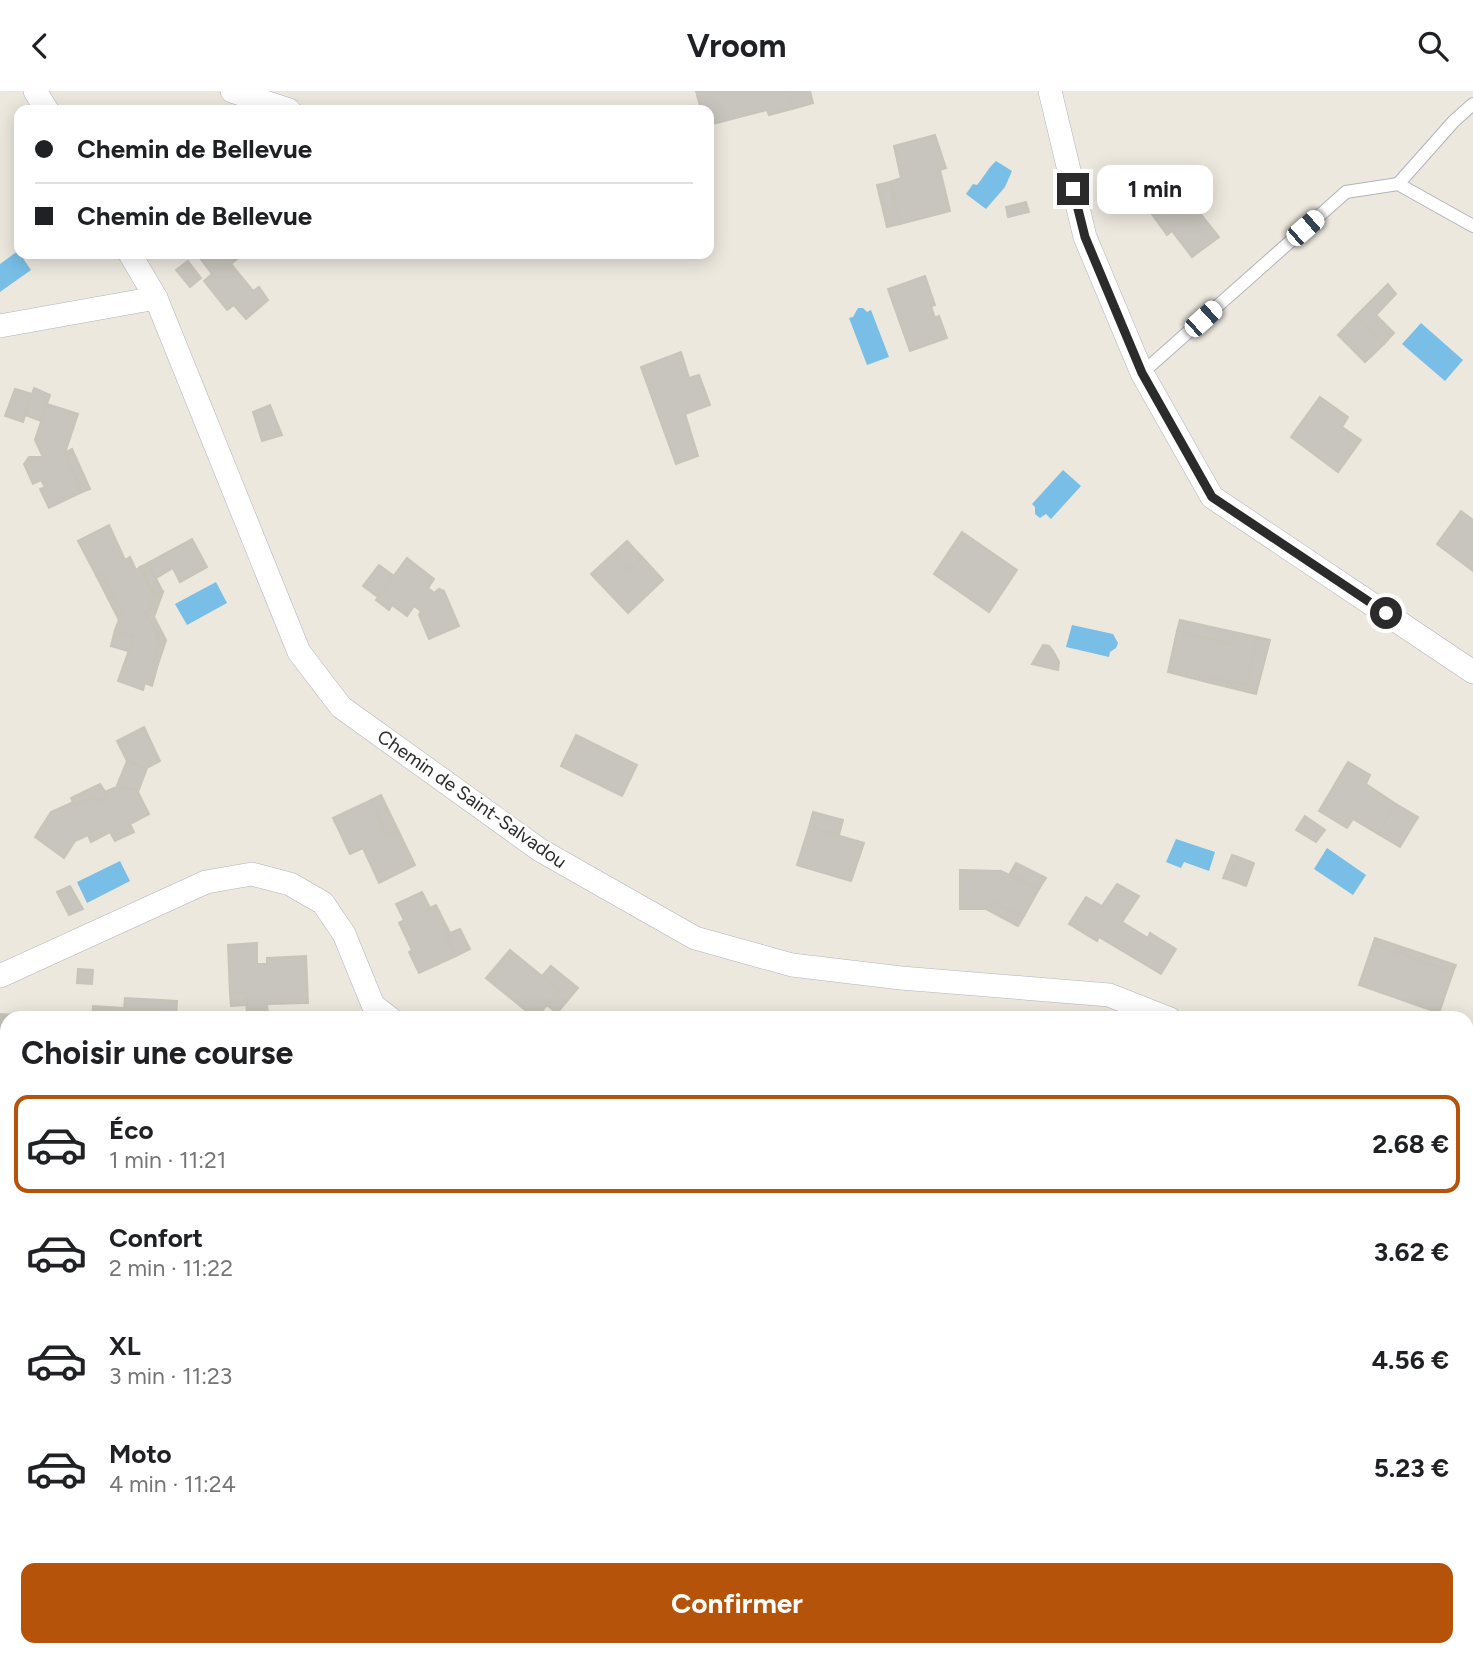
<!DOCTYPE html>
<html lang="fr">
<head>
<meta charset="utf-8">
<style>
  :root { --surface:#fff; --page:#f6f6f6; --text:#202124; --muted:#757577; --line:#e0e0e0; --accent:#b45309 }
  body { margin:0; font-family:Figtree,sans-serif; background:var(--page); color:var(--text); height:100vh; display:flex; flex-direction:column; font-size:26px; white-space:nowrap }
  * { box-sizing:border-box; margin:0 }
  p { font-size:23px; color:var(--muted) }
  .icon { flex:none; width:38px; height:38px; fill:none; stroke:currentColor; stroke-width:2; stroke-linecap:round; stroke-linejoin:round }
  .map { position:relative; flex:1; overflow:hidden }
  .details { position:absolute; left:0px; top:920px; width:1474px; height:646px; display:flex; flex-direction:column; background:var(--surface); border-radius:21px 21px 0 0; box-shadow:0 4px 18px #0003 }
  .details>* { flex:none }
  .top-card { position:absolute; left:14px; top:14px; width:700px; height:154px; border-radius:14px; box-shadow:0 4px 18px #0003; display:grid; align-content:center; height:154px; padding:0 21px; background:var(--surface) }
  .end { position:absolute; width:32px; height:32px; margin:-16px; border:9px solid #2b2b2b; background:#fff; box-shadow:0 0 0 4px #fff }
  .from { border-radius:50% }
  .bubble { position:absolute; height:49px; border-radius:14px; background:var(--surface); box-shadow:0 4px 18px #0003; font-size:23px; font-weight:700; line-height:49px; text-align:center }
  .car { position:absolute; width:21px; height:42px; margin:-21px -10px; border-radius:9px; box-shadow:0 0 5px 2px #0007; background:linear-gradient(#fff 24%,#345 0 40%,#fff 0 76%,#345 0 86%,#fff 0) }
  .top-card b { display:flex; align-items:center; gap:24px; height:66px; font-size:26px }
  .top-card b+b { border-top:2px solid var(--line) }
  .top-card i { width:18px; height:18px; background:var(--text) }
  ul { padding:0; list-style:none }
  li { display:flex; align-items:center; gap:21px; height:98px; margin:0 14px 10px; padding:0 7px; border:4px solid transparent; border-radius:14px }
  li div { flex:1 }
  li b { display:block; font-size:26px }
  li em { font-style:normal; font-weight:700 }
  li.current { border-color:var(--accent) }
  li>.icon { width:63px; height:63px; stroke-width:1.5 }
  h2 { padding:0 21px; font-size:32px; line-height:84px }
  .button { display:flex; gap:14px; margin-top:auto; padding:14px 21px }
  .button a { flex:1; height:80px; border-radius:14px; background:var(--accent); color:#fff; font-size:28px; font-weight:700; line-height:80px; text-align:center }
  header { display:flex; justify-content:space-between; align-items:center; height:91px; padding:0 21px; background:var(--surface); font-size:32px; font-weight:700 }
  .map>svg:first-child { display:block }
  .water { fill:#78bee7 }
  .building { fill:#c8c4be; stroke:#c7c4b8; stroke-width:2 }
  .lines { fill:none; stroke-linecap:round; stroke-linejoin:round }
  .lane-casing { stroke:#b2b3be; stroke-width:14 }
  .street-casing { stroke:#b2b3be; stroke-width:24 }
  .lane { stroke:#fff; stroke-width:12 }
  .street { stroke:#fff; stroke-width:23 }
  .route { stroke:#2b2b2b; stroke-width:9 }
  .labels { text-anchor:middle; dominant-baseline:central; stroke-width:5; stroke-linejoin:round; paint-order:stroke }
  .street-label { font-size:19px; fill:#2b2b2b; stroke:#fff }
</style>
</head>
<body>
<header><svg class="icon" aria-label="back" viewBox="0 0 24 24"><path d="M15 5l-7 7 7 7"/></svg>Vroom<svg class="icon" aria-label="search" viewBox="0 0 24 24"><circle cx="10" cy="10" r="6"/><path d="M15 15l6 6"/></svg></header>
<div class="map">
<svg width="1473" height="1565" viewBox="0 0 1473 1565">
  <rect width="100%" height="100%" fill="#ece8de"/>
  <g class="water">
    <path d="M996 70 1012 80 1005 96 986 118 966 103 973 93 977 94C984 86 988 77 996 70Z"/>
    <polygon points="18,160 31,179 0,201 0,173"/>
    <polygon points="858,217 863,217 867,221 871,219 889,266 867,274 849,227 853,226"/>
    <polygon points="1421,232 1463,269 1445,290 1402,253"/>
    <polygon points="1063,379 1081,395 1051,428 1046,423 1040,427 1035,423 1035,416 1032,413"/>
    <polygon points="216,491 227,512 187,534 175,513"/>
    <polygon points="1072,534 1113,543 1118,552 1116,557 1110,561 1109,566 1066,556"/>
    <polygon points="1176,748 1215,761 1209,780 1184,771 1181,777 1166,771"/>
    <polygon points="1327,757 1366,784 1353,804 1314,778"/>
    <polygon points="120,770 130,790 87,812 77,791"/>
  </g>
  <g class="building">
    <polygon points="696,0 788,0 792,18 769,24 767,19 709,34 709,19 701,19"/>
    <polygon points="788,0 810,0 813,12 792,18"/>
    <polygon points="935,44 946,77 940,79 950,120 900,133 890,91 901,87 894,55"/>
    <polygon points="890,91 900,133 887,136 877,94"/>
    <polygon points="1176,92 1219,146 1192,166 1172,140 1167,144 1146,115"/>
    <polygon points="1026,111 1029,121 1008,126 1006,116"/>
    <polygon points="197,163 251,163 247,166 243,163 231,173 253,200 259,196 268,209 246,228 234,214 227,219 204,190 212,183"/>
    <polygon points="188,170 201,187 190,196 176,179"/>
    <polygon points="925,185 935,214 931,215 935,227 939,225 947,247 910,260 888,198"/>
    <polygon points="1388,193 1396,203 1376,224 1394,242 1384,253 1356,225"/>
    <polygon points="1356,225 1384,253 1365,271 1338,244"/>
    <polygon points="681,261 689,287 699,284 710,314 685,323 698,365 676,373 641,276"/>
    <polygon points="34,297 50,304 41,330 25,324"/>
    <polygon points="15,298 32,303 23,331 5,325"/>
    <polygon points="1320,306 1348,326 1342,336 1361,349 1338,381 1291,346"/>
    <polygon points="47,313 78,323 65,362 82,401 49,417 40,398 45,396 41,389 33,393 24,373 29,366 43,366 35,349"/>
    <polygon points="270,314 282,344 262,350 253,321"/>
    <polygon points="72,358 90,398 82,401 65,362"/>
    <polygon points="1461,420 1473,429 1473,480 1437,453"/>
    <polygon points="109,434 125,469 130,466 136,479 140,476 155,505 151,507 151,517 145,521 160,550 153,572 158,573 152,595 145,592 143,599 118,590 134,545 115,539 122,521 101,482 96,484 78,450"/>
    <polygon points="962,441 1017,479 989,521 934,483"/>
    <polygon points="192,448 207,476 180,491 173,477 156,487 148,472"/>
    <polygon points="627,450 642,466 629,478 614,462"/>
    <polygon points="614,462 629,478 642,466 663,489 628,522 591,483"/>
    <polygon points="407,467 434,488 428,497 434,502 439,498 444,500 459,535 429,548 419,524 421,520 414,515 407,525 392,514 389,519 376,509"/>
    <polygon points="148,472 163,501 155,505 140,476"/>
    <polygon points="379,474 394,485 378,506 363,495"/>
    <polygon points="101,482 122,521 119,529 96,484"/>
    <polygon points="163,501 154,526 166,549 158,573 153,572 160,550 145,521 151,517 151,507"/>
    <polygon points="1180,529 1234,541 1231,553 1177,540"/>
    <polygon points="115,539 134,545 128,560 111,555"/>
    <polygon points="1177,540 1231,553 1234,541 1257,546 1247,594 1208,587 1207,591 1168,581"/>
    <polygon points="1257,546 1270,549 1256,603 1207,591 1208,587 1247,594"/>
    <polygon points="1043,554 1049,555 1053,560 1059,571 1058,579 1032,573"/>
    <polygon points="144,636 160,670 147,677 127,670 117,650"/>
    <polygon points="576,644 637,674 622,705 561,675"/>
    <polygon points="127,670 147,677 138,701 137,699 116,697"/>
    <polygon points="1348,671 1370,684 1366,693 1396,713 1378,743 1353,728 1347,737 1319,720"/>
    <polygon points="100,693 108,705 95,711 93,706 75,715 71,707"/>
    <polygon points="114,697 137,699 149,723 130,733 134,741 115,750 110,741 91,751 88,744 75,750 64,767 35,746 51,721 73,711 75,715 93,706 95,711 108,705 105,701"/>
    <polygon points="381,704 398,739 387,744 371,709"/>
    <polygon points="371,709 387,744 398,739 415,774 379,792 363,757 350,763 333,727"/>
    <polygon points="1396,713 1418,726 1400,756 1378,743"/>
    <polygon points="813,721 843,729 839,744 809,736"/>
    <polygon points="1305,725 1325,739 1316,751 1296,739"/>
    <polygon points="809,736 864,752 851,790 797,774"/>
    <polygon points="1232,764 1238,766 1230,789 1223,787"/>
    <polygon points="1238,766 1254,772 1246,795 1230,789"/>
    <polygon points="1016,772 1046,787 1039,798 1009,784"/>
    <polygon points="960,779 1001,780 1039,798 1024,825 990,810 986,818 960,818"/>
    <polygon points="1117,793 1139,805 1122,831 1148,847 1150,842 1176,858 1161,883 1099,846 1097,850 1069,833 1086,806 1102,815"/>
    <polygon points="70,795 83,818 69,824 57,801"/>
    <polygon points="422,801 430,817 436,814 450,842 445,844 456,865 419,882 409,861 412,859 399,832 404,829 396,813"/>
    <polygon points="990,810 1024,825 1018,835 986,818"/>
    <polygon points="460,838 470,858 456,865 445,844"/>
    <polygon points="1375,847 1456,874 1453,881 1373,853"/>
    <polygon points="257,852 257,873 267,873 267,867 306,865 308,912 267,913 268,926 247,927 246,902 230,903 228,854"/>
    <polygon points="1373,853 1453,881 1439,922 1359,894"/>
    <polygon points="510,859 559,899 536,928 486,887"/>
    <polygon points="551,875 578,897 557,922 547,914 559,899 542,885"/>
    <polygon points="78,878 93,879 92,893 77,892"/>
    <polygon points="246,902 247,914 231,915 230,903"/>
    <polygon points="125,907 177,910 176,928 92,928 93,915 124,917"/>
    <polygon points="0,923 41,926 41,928 7,928 5,954 6,943 0,942"/>
    <polygon points="0,965 7,965 7,1017 0,1016"/>
    <polygon points="0,1069 7,1070 7,1129 0,1128"/>
    <polygon points="1466,1175 1473,1176 1473,1212 1466,1212"/>
    <polygon points="1471,1368 1473,1369 1473,1411 1466,1407 1466,1375"/>
    <polygon points="0,1376 7,1376 7,1423 5,1424 0,1424"/>
  </g>
  <g class="lines">
    <defs>
      <g id="lane">
        <polyline points="1398,93 1454,30 1473,13"/>
        <polyline points="1142,282 1346,101 1398,93 1473,135"/>
      </g>
      <g id="street">
        <polyline points="35,0 47,19"/>
        <polyline points="232,0 289,19"/>
        <polyline points="1050,0 1085,146 1142,282 1212,406 1473,581"/>
        <polyline points="130,163 156,207 299,561 341,616 540,759 695,847 792,874 901,887 1109,904 1170,928"/>
        <polyline points="0,235 156,207"/>
        <polyline points="0,885 206,791 252,783 290,793 323,812 344,843 373,914 391,928"/>
        <polyline points="1466,1008 1473,1009"/>
        <polyline points="1466,1298 1473,1298"/>
        <polyline points="0,1333 7,1333"/>
        <polyline points="1466,1483 1473,1485"/>
      </g>
    </defs>
    <use href="#lane" class="lane-casing"/>
    <use href="#street" class="street-casing"/>
    <use href="#lane" class="lane"/>
    <use href="#street" class="street"/>
  </g>
  <g class="lines">
    <polyline class="route" points="1073,98 1085,146 1142,282 1212,406 1386,522"/>
  </g>
  <g class="labels">
    <g class="street-label">
      <text transform="translate(472 708) rotate(35)">Chemin de Saint-Salvadou</text>
    </g>
  </g>
</svg>
<i class="end from" style="left:1386px;top:522px"></i>
<i class="end" style="left:1073px;top:98px"></i>
<div class="bubble" style="left:1097px;top:74px;width:116px">1 min</div>
<i class="car" style="left:1305px;top:137px;rotate:49deg"></i>
<i class="car" style="left:1203px;top:228px;rotate:48deg"></i>
<div class="top-card">
<b><i class="from"></i>Chemin de Bellevue</b>
<b><i></i>Chemin de Bellevue</b>
</div>
<section class="details">
<h2>Choisir une course</h2>
<ul>
<li class="current"><svg class="icon" aria-label="car" viewBox="0 0 24 24"><path d="M5 17H2v-5l4-1 3-4h7l3 4 3 1v5h-3M9 17h6M6 11h13"/><circle cx="7" cy="17" r="2"/><circle cx="17" cy="17" r="2"/></svg><div><b>Éco</b><p>1 min · 11:21</p></div><em>2.68 €</em></li>
<li><svg class="icon" aria-label="car" viewBox="0 0 24 24"><path d="M5 17H2v-5l4-1 3-4h7l3 4 3 1v5h-3M9 17h6M6 11h13"/><circle cx="7" cy="17" r="2"/><circle cx="17" cy="17" r="2"/></svg><div><b>Confort</b><p>2 min · 11:22</p></div><em>3.62 €</em></li>
<li><svg class="icon" aria-label="car" viewBox="0 0 24 24"><path d="M5 17H2v-5l4-1 3-4h7l3 4 3 1v5h-3M9 17h6M6 11h13"/><circle cx="7" cy="17" r="2"/><circle cx="17" cy="17" r="2"/></svg><div><b>XL</b><p>3 min · 11:23</p></div><em>4.56 €</em></li>
<li><svg class="icon" aria-label="car" viewBox="0 0 24 24"><path d="M5 17H2v-5l4-1 3-4h7l3 4 3 1v5h-3M9 17h6M6 11h13"/><circle cx="7" cy="17" r="2"/><circle cx="17" cy="17" r="2"/></svg><div><b>Moto</b><p>4 min · 11:24</p></div><em>5.23 €</em></li>
</ul>
<div class="button"><a>Confirmer</a></div>
</section>
</div>
</body>
</html>
